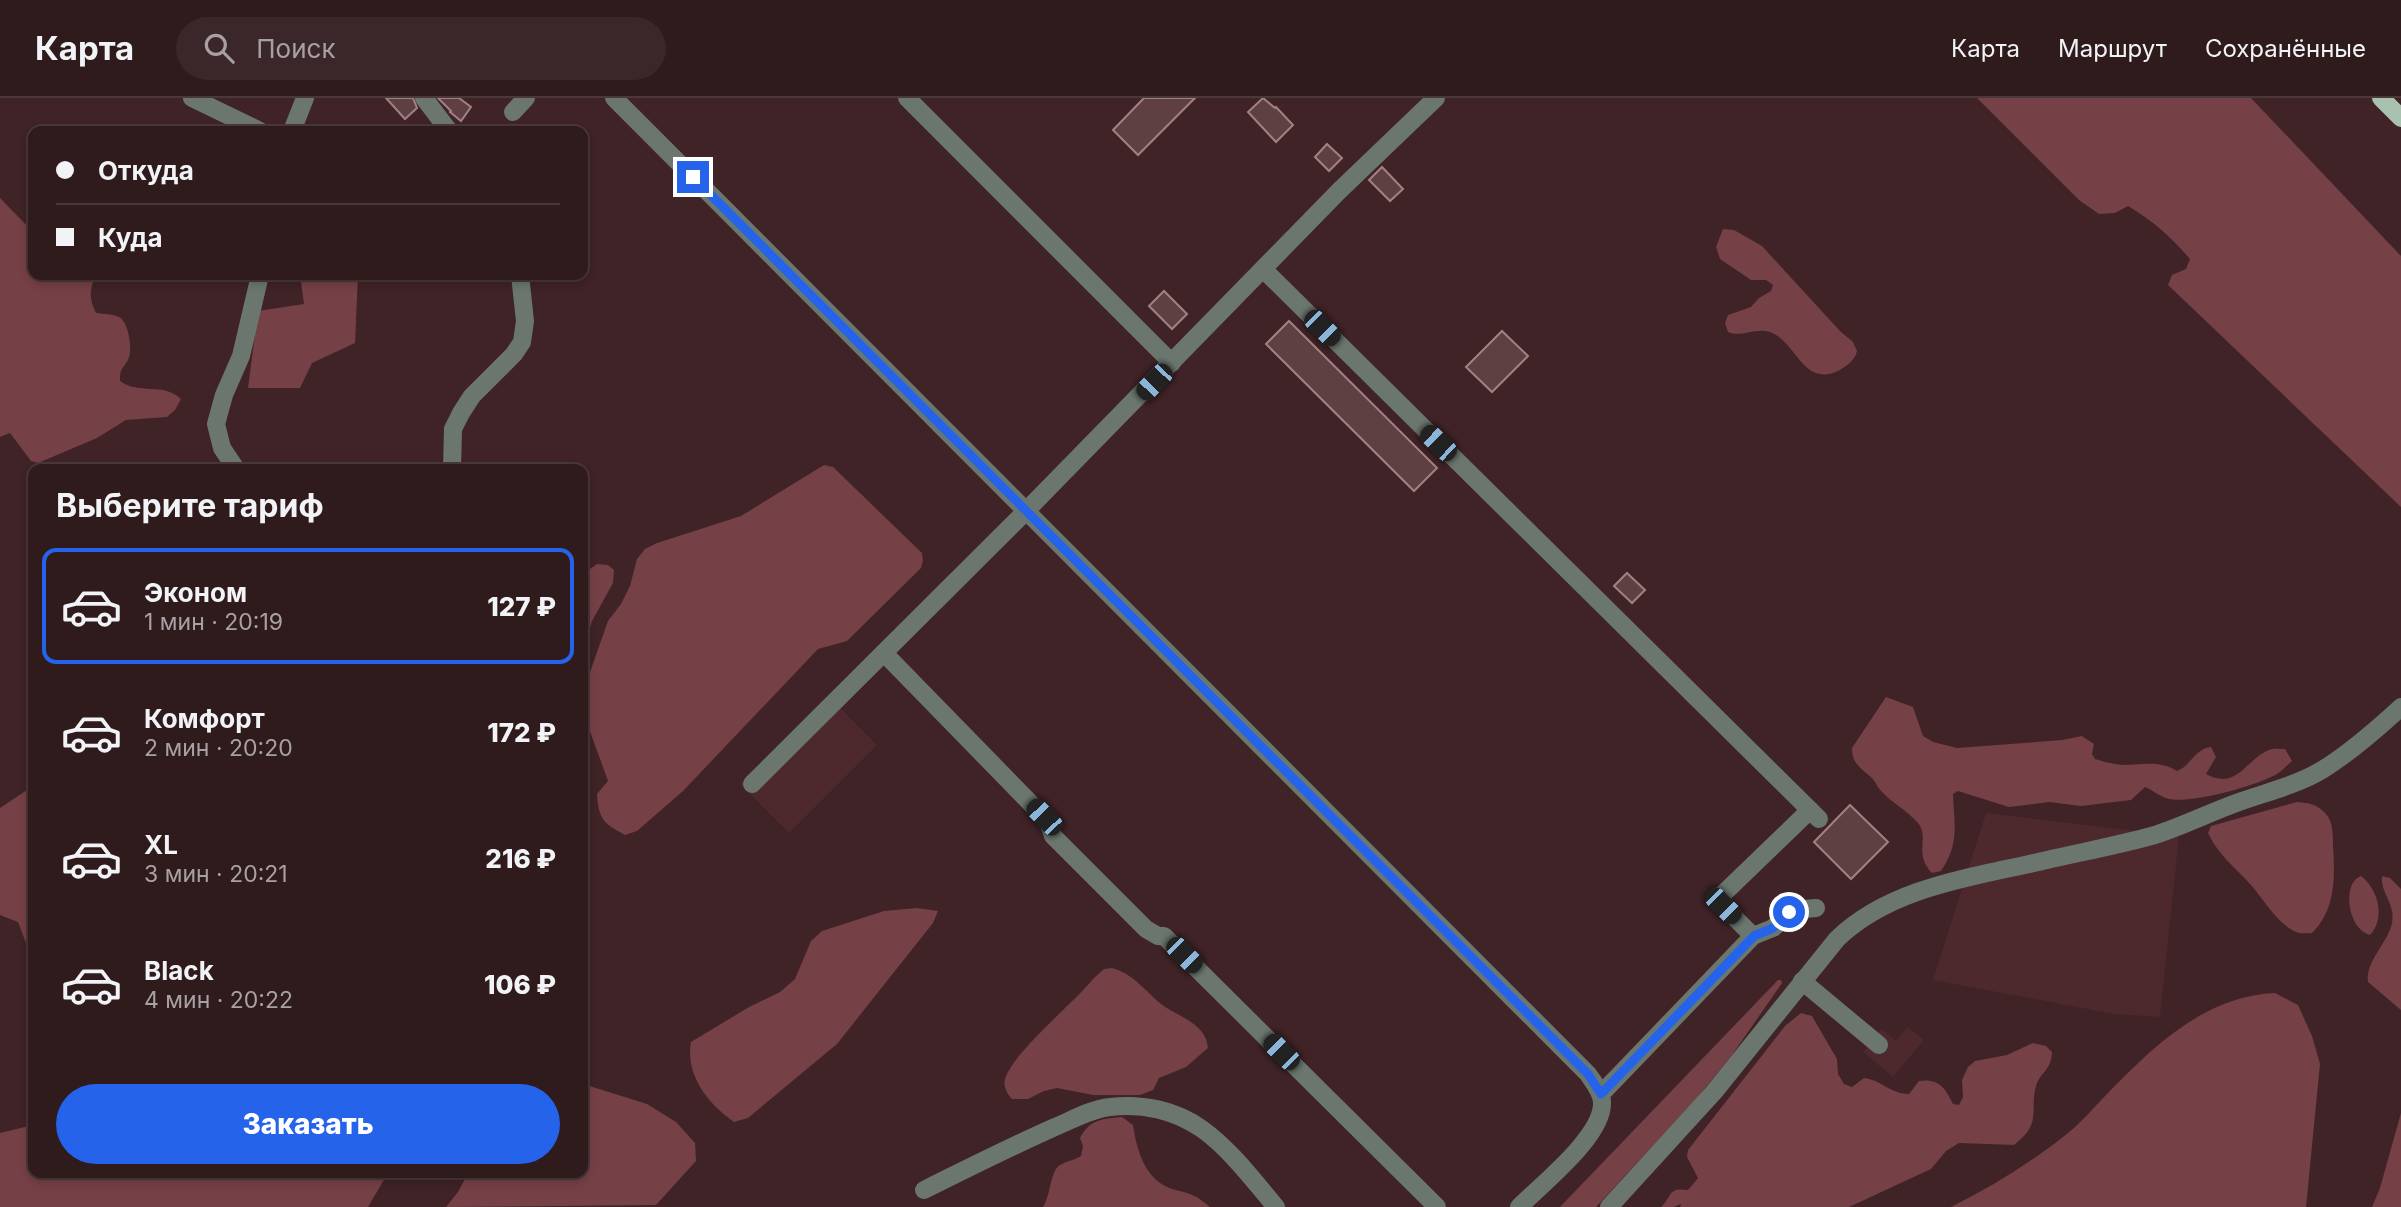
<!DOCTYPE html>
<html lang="ru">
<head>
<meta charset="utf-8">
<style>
  :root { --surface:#2f1a1c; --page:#3b2729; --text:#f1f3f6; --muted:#a7a1a3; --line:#4a383b; --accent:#2563eb }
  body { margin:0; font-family:Inter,sans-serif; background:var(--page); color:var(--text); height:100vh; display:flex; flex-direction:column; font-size:26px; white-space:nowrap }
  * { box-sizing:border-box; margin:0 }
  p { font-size:23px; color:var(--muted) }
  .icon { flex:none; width:38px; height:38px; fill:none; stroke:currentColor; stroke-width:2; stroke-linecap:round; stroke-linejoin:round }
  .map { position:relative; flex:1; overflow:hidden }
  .panel { position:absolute; left:28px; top:366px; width:560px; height:714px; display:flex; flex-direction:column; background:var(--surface); border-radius:14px; box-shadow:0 4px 10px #0003,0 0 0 2px var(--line) }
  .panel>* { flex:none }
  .top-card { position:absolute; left:28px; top:28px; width:560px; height:154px; border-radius:14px; box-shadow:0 4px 10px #0003,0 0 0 2px var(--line); display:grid; align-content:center; height:154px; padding:0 28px; background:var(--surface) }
  .end { position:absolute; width:32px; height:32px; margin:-16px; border:9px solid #2563eb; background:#fff; box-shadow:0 0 0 4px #fff }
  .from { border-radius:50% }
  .car { position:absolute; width:21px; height:42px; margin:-21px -10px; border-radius:9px; box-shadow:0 0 5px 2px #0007; background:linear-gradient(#222 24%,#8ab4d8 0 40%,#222 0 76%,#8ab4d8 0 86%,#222 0) }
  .top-card b { display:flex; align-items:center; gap:24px; height:66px; font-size:26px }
  .top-card b+b { border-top:2px solid var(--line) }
  .top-card i { width:18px; height:18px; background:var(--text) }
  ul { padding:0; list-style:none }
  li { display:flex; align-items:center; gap:21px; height:116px; margin:0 14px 10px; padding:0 14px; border:4px solid transparent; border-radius:14px }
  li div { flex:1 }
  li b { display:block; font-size:26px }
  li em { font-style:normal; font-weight:800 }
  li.on { border-color:var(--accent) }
  li>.icon { width:63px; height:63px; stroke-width:1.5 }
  h2 { padding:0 28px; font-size:32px; line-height:84px }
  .primary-button { display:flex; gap:14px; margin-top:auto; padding:14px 28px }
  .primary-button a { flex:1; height:80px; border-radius:42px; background:var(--accent); color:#fff; font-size:28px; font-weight:800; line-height:80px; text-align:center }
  header { display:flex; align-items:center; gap:42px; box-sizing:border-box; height:98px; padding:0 35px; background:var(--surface); border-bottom:2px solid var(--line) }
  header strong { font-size:33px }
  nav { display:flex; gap:38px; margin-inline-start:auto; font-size:24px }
  .search { width:490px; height:63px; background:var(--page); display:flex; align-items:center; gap:18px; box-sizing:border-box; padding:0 24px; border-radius:38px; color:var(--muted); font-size:26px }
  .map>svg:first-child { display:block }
  .built { fill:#4d292e }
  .green { fill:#754046 }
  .building { fill:#5e3f42; stroke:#a38083; stroke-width:2 }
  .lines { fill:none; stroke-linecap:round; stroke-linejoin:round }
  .minor { stroke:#6b776e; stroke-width:18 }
  .major { stroke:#a9c1af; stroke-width:18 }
  .route { stroke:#2563eb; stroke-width:9 }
</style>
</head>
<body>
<header>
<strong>Карта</strong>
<div class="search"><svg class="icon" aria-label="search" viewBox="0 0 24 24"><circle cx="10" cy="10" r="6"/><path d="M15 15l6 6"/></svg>Поиск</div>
<nav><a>Карта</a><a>Маршрут</a><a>Сохранённые</a></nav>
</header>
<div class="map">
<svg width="2401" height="1109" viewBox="0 0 2401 1109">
  <rect width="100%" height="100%" fill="#3f2326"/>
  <g class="built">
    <polygon points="828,598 877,647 789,735 740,686"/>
    <polygon points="1986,715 2179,738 2160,919 2114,916 1933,882"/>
    <polygon points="1908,929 1924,942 1893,979 1863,954 1882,931 1896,943"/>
  </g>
  <g class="green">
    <path d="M1977 0H2251L2401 158V409L2168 187 2172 177 2186 171 2190 161C2172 140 2152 122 2128 108L2115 115 2099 116 2079 102Z"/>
    <path d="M0 100 33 134V177H96C89 191 89 201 96 215 103 216 113 216 119 219 129 224 133 253 128 262 122 272 120 270 120 283 138 297 164 284 181 301L175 312 167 319 126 322 97 340 38 365 31 363 10 335 0 339Z"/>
    <path d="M1723 131 1734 132 1762 148 1840 233 1853 244 1857 253C1855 262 1848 267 1840 272 1803 291 1797 244 1770 234 1755 229 1742 240 1728 234L1725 225 1728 217 1751 209 1759 200 1771 193 1773 187 1766 182H1751L1720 161 1716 149Z"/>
    <polygon points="300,177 358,177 355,245 312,265 300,290 248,290 258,213 304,206"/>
    <path d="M824 367 833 369 922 455 923 463 921 470 847 543 818 551 683 693 637 733 625 737C603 725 599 722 597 696L608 683 583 614V594L608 523 621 506 630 488 637 461 645 451 657 445 741 418Z"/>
    <polygon points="597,466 608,467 614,472 613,485 592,523 583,552 583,476"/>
    <path d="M1886 599 1913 609 1923 638 1933 644 1957 650 2062 642 2082 638 2094 646 2092 656 2095 661C2104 664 2113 666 2123 667 2144 667 2158 662 2177 673 2191 668 2194 651 2211 649L2216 659 2206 676C2237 693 2246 661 2269 652 2273 650 2280 651 2285 651L2292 663C2288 666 2284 671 2280 674 2262 687 2191 706 2169 701 2161 699 2152 692 2145 689L2131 702 2081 708 2049 704 2009 709 1958 693 1953 696C1954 727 1960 745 1941 773L1932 775C1913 755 1930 740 1918 725 1908 713 1892 705 1881 693 1877 689 1876 684 1872 680 1861 670 1852 666 1852 650Z"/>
    <polygon points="33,688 33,856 29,853 18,824 0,817 0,710"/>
    <path d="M2297 704C2309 705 2317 706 2326 716 2333 723 2333 738 2333 747 2335 779 2336 811 2312 835 2307 835 2300 836 2296 834 2276 825 2264 801 2250 786 2235 769 2218 757 2208 735L2211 728Z"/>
    <path d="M2361 778C2378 791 2386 820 2370 837 2348 832 2341 785 2361 778Z"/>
    <path d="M2382 778 2390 780 2401 791V912L2368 884C2365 863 2388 845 2392 825 2396 806 2380 795 2382 778Z"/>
    <path d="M917 810 938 813 933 825 837 946 748 1020 734 1024C708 1006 685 977 691 944L749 909 780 894 795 881 811 843 822 833 884 813Z"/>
    <path d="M1112 870C1134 876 1145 893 1161 906 1178 919 1206 925 1208 950L1186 969 1159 980 1153 992 1140 997H1093L1057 990 1044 993 1028 1001H1012C1007 995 1003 989 1005 981 1014 953 1073 906 1093 881L1104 871Z"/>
    <polygon points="1778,882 1781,882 1782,885 1732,957 1697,1000 1596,1109 1560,1109"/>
    <path d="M2275 895 2298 907 2312 938 2320 966 2306 1109H1951C1993 1088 2032 1064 2068 1035 2082 1024 2094 1009 2106 997 2153 949 2204 898 2275 895Z"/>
    <path d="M1801 915 1812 918 1837 961 1838 976 1844 986 1852 989 1864 980C1881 982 1891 996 1909 996L1919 983C1938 980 1945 989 1953 1006L1959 1007 1963 999 1962 982 1968 969 1975 963 2007 957 2033 945 2046 948 2052 954C2051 973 2041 973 2036 988 2029 1014 2043 1025 2014 1047L1959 1045 1946 1053 1931 1071 1849 1109H1680L1681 1106 1674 1109H1661C1673 1098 1667 1089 1688 1092L1698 1080 1687 1059 1688 1052 1785 928Z"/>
    <polygon points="583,986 647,1006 676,1024 695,1045 696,1063 656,1107 446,1109 458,1094 468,1075 583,1074"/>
    <polygon points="2401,1015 2401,1109 2372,1109 2380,1090"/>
    <path d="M1122 1019 1133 1027C1137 1054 1146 1085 1176 1092 1192 1096 1197 1098 1210 1109H1043C1051 1097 1050 1073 1060 1067 1067 1063 1075 1062 1081 1058L1083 1048 1080 1040C1090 1021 1102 1021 1122 1019Z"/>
    <polygon points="33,1027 33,1074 388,1075 368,1109 0,1109 0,1035"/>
  </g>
  <g class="building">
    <polygon points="386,0 413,0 417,10 405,21"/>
    <polygon points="438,0 459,0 471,9 461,23 450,14 451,13"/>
    <polygon points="1144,0 1195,0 1138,57 1113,32"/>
    <polygon points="1263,0 1275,10 1276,9 1293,27 1276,44 1248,14"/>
    <polygon points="1327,46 1342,60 1329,73 1315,59"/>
    <polygon points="1382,69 1403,91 1390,103 1369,82"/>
    <polygon points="1164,193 1187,216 1172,231 1149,208"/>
    <polygon points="1289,223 1437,370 1414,393 1266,246"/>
    <polygon points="1502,233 1528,258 1492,294 1466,269"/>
    <polygon points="1627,475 1645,492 1632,505 1614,488"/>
    <polygon points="1850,707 1888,744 1851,781 1814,744"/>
  </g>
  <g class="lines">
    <g class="minor">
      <polyline points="192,0 260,33"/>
      <polyline points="424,0 449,33"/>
      <path d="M614 0 1588 976C1594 985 1602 994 1602 1005 1603 1038 1542 1086 1519 1109"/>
      <polyline points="907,0 1172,265"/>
      <polyline points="513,14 526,0"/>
      <polyline points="292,33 305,0"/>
      <polyline points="1264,172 1819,721"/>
      <polyline points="236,371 222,350 216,326 224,297 241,258 260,177"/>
      <polyline points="452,371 453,331 461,315 472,298 514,256 522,244 525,223 520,177"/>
      <polyline points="884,555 1044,719 1049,726 1053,738 1146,831 1158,838 1164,838 1437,1109"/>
      <polyline points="752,686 1026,413 1339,93 1436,0"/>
      <polyline points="1753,838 1773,830 1793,812 1816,810"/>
      <polyline points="1802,883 1879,947"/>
      <polyline points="1601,996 1753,838 1723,808 1721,802 1723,796 1810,712"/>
      <path d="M924 1092C968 1070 1010 1049 1055 1029 1072 1022 1091 1011 1110 1009 1142 1005 1175 1012 1202 1031 1231 1052 1253 1082 1276 1109"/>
      <path d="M1609 1109 1714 994 1837 841C1892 788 1975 779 2047 762 2082 754 2119 747 2155 737 2183 728 2211 714 2239 704 2267 694 2297 687 2322 672 2351 654 2376 632 2401 609"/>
    </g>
    <polyline class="major" points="2381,0 2401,20"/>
  </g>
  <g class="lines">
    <polyline class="route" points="693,79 1588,976 1601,996 1754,838 1773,830 1789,814"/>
  </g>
</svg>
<i class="end from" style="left:1789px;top:814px"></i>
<i class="end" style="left:693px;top:79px"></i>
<i class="car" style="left:1322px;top:230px;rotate:135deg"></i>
<i class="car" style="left:1154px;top:284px;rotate:224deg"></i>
<i class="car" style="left:1438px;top:345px;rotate:314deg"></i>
<i class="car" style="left:1044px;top:719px;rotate:316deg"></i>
<i class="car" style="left:1723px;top:808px;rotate:135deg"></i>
<i class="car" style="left:1184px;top:857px;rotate:135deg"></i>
<i class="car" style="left:1281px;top:954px;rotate:315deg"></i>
<div class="top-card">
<b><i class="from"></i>Откуда</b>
<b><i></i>Куда</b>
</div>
<section class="panel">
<h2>Выберите тариф</h2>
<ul>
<li class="on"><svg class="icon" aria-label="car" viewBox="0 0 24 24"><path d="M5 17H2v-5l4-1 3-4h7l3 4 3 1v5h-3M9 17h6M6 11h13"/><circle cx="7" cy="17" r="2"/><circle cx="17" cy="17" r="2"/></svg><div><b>Эконом</b><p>1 мин · 20:19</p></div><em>127 ₽</em></li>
<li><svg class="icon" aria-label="car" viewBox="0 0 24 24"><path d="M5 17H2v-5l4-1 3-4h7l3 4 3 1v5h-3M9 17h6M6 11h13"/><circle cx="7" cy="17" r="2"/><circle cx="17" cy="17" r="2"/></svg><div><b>Комфорт</b><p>2 мин · 20:20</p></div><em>172 ₽</em></li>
<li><svg class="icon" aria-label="car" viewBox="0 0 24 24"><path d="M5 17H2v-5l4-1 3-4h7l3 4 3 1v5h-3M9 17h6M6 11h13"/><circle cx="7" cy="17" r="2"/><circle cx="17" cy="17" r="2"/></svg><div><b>XL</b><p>3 мин · 20:21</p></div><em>216 ₽</em></li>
<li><svg class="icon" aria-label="car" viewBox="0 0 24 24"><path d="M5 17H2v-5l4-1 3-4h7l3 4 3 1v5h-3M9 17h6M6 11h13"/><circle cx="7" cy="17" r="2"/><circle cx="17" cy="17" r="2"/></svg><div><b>Black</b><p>4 мин · 20:22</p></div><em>106 ₽</em></li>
</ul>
<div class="primary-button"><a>Заказать</a></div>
</section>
</div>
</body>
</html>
